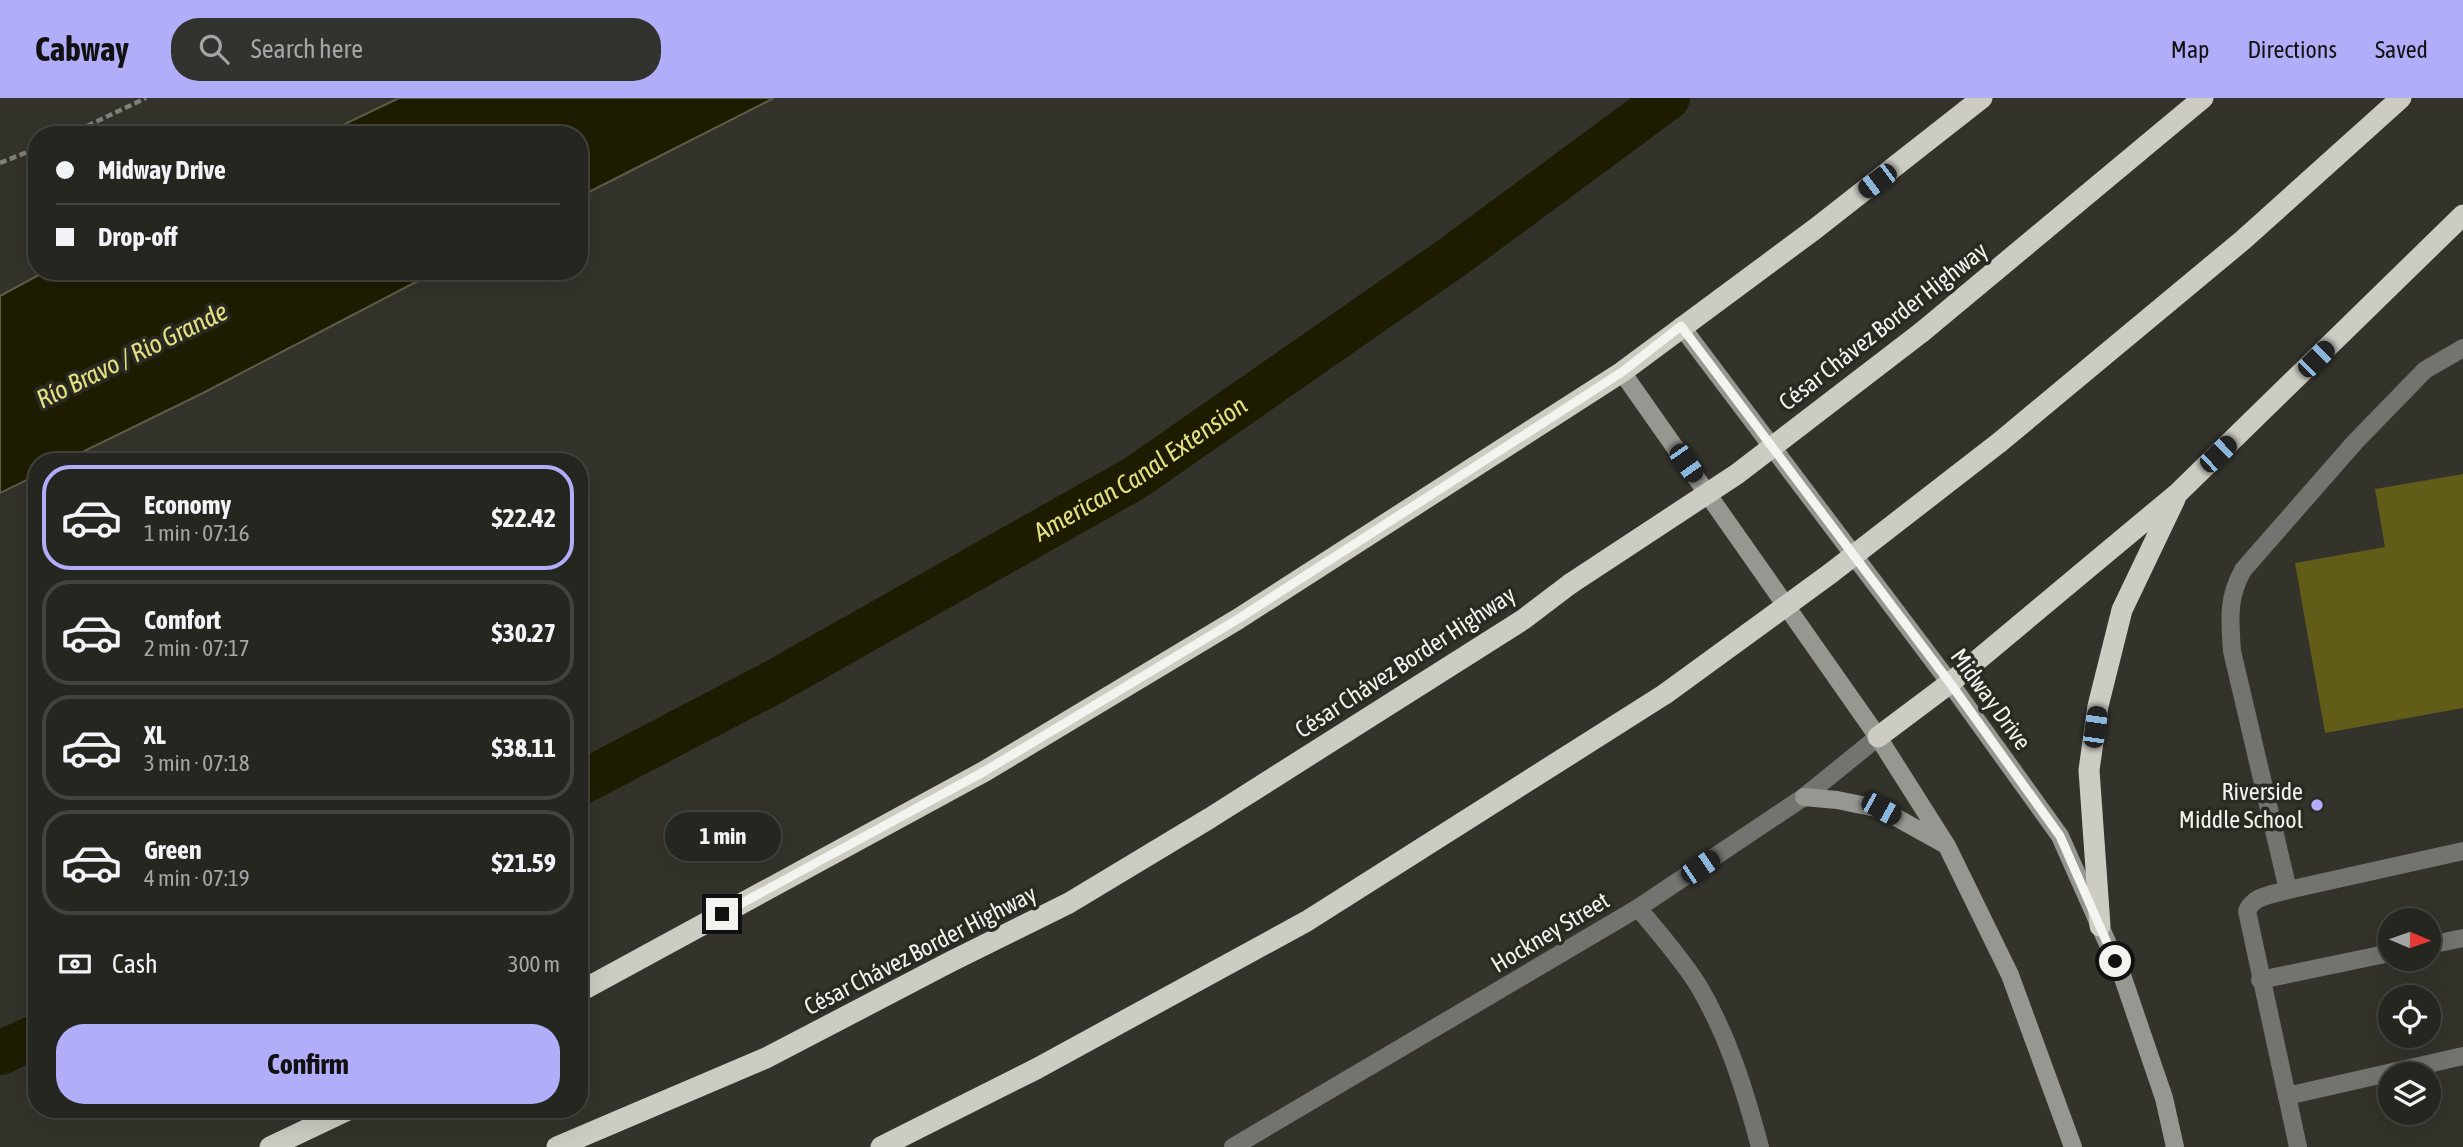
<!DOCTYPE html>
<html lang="en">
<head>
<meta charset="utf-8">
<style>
  :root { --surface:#262621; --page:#32322e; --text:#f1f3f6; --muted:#a4a5a5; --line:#42433f; --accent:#b2adf9 }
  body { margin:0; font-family:"Asap Condensed",sans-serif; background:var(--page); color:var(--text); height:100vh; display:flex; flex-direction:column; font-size:26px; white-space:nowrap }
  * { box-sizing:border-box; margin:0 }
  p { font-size:23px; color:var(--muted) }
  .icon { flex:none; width:38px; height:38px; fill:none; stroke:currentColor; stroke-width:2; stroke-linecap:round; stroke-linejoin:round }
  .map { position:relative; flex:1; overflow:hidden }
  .side { position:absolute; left:28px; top:355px; width:560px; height:665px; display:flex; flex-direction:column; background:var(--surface); border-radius:28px; box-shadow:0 7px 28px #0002,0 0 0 2px var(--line) }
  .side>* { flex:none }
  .banner { position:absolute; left:28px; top:28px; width:560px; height:154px; border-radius:28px; box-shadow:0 7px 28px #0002,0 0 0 2px var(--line); display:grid; align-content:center; height:154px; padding:0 28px; background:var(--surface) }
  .needle { width:46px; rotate:92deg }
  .buttons { position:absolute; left:2378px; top:810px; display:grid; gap:14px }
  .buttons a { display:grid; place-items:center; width:63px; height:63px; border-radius:50%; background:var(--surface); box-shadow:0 7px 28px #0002,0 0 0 2px var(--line); font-size:35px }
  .end { position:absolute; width:32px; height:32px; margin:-16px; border:9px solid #f3f3ef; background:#111; box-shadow:0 0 0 4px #111 }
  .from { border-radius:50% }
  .bubble { position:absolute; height:49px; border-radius:24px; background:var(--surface); box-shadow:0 7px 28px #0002,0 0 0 2px var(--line); font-size:23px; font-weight:700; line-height:49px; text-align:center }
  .car { position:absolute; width:21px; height:42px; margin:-21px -10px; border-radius:9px; box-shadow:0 0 5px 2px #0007; background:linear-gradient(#222 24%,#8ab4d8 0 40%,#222 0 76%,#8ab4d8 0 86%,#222 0) }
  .banner b { display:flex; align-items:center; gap:24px; height:66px; font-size:26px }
  .banner b+b { border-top:2px solid var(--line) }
  .banner i { width:18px; height:18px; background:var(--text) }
  ul { padding:12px 0 0; list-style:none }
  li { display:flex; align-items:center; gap:21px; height:105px; margin:0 14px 10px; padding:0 14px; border:4px solid var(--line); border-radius:28px }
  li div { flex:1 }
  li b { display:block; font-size:26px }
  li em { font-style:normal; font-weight:700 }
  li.selected { border-color:var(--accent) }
  li>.icon { width:63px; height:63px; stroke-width:1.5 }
  .pay { display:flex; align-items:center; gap:18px; height:77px; padding:0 28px; font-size:26px }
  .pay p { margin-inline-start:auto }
  .button { display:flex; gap:14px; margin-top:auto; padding:14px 28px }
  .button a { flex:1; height:80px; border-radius:28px; background:var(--accent); color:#111; font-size:28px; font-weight:700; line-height:80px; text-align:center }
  header { display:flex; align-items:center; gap:42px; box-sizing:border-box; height:98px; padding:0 35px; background:var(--accent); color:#111 }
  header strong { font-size:33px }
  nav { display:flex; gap:38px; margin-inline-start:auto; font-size:24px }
  .search { width:490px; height:63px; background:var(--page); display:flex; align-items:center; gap:18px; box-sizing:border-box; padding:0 24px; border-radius:28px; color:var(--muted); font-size:26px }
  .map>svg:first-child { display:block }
  .water { fill:#1e1c00; stroke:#5e5c48; stroke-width:2 }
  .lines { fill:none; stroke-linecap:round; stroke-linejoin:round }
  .canal { stroke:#1e1c00; stroke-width:44 }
  .building { fill:#615d18 }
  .path { stroke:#80807a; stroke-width:4.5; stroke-dasharray:7 3.5; stroke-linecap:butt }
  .lane { stroke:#73736f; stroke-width:18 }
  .street { stroke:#73736f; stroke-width:18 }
  .secondary { stroke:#979791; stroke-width:18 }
  .highway { stroke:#ccccc3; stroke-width:21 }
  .highway-bridge { stroke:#ccccc3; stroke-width:21 }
  .route { stroke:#f3f3ef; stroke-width:9 }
  .poi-dot { fill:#b2adf9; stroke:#2a2922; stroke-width:2.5 }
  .labels { text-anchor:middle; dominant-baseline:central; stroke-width:7; stroke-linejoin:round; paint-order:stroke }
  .street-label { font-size:24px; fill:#f3f3ef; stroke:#2a2922 }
  .poi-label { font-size:24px; fill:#f3f3ef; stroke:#2a2922; text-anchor:end }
  .water-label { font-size:26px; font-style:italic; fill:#e4e081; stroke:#2a2922 }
</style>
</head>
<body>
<header>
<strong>Cabway</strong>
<div class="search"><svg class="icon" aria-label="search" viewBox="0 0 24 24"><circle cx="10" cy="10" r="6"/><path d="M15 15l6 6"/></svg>Search here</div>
<nav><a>Map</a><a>Directions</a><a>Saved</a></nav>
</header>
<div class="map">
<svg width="2463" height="1049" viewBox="0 0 2463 1049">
  <rect width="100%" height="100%" fill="#33332c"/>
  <g class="water">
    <polygon points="399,0 774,0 579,99 579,37 322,37"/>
    <polygon points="46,173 437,173 201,296 62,364 37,364 37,377 0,395 0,198"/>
  </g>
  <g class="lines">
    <g class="canal">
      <path id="s1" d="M579 686 772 585 1135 380 1454 158 1668 0"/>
      <polyline points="0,955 37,938"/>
    </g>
  </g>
  <polygon class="building" points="2463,376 2463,610 2325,635 2295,465 2385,449 2375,391"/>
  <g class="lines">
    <g class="path">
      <polyline points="68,37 146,0"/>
      <polyline points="0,65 37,50"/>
    </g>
    <g class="lane">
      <path d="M2463 250 2425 272 2355 344 2243 472C2227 501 2230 522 2232 553L2288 792 2463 753"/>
      <path d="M2288 792C2272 797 2254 797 2247 813L2298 1049"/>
      <polyline points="2429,847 2463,840"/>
      <polyline points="2260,882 2390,855"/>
      <polyline points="2287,998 2463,958"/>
    </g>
    <g class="street">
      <path d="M1638 810C1659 835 1681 860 1698 887 1728 937 1745 993 1760 1049"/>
      <polyline points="1233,1049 1638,810 1804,699 1878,639"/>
    </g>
    <g class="secondary">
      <polyline points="1681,228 1950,585 2060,738 2123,880 2164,1000 2175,1049"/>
      <polyline points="1622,274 1878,639 1947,748 2010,877 2073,1049"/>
      <polyline points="1804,699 1837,702 1881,711 1944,746"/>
    </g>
    <g class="highway">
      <polyline points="1922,234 2203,0"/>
      <polyline points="2000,344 2243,142 2401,0"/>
      <polyline points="1878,639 1950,585 2178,395 2463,117"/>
      <polyline points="2100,828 2089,672 2098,608 2122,512 2175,401"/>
      <polyline points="579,894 985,673 1238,521 1622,274 1815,131 1982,0"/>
      <polyline points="270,1049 348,1012"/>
      <polyline points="557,1049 766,960 950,864 1069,805 1210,720 1524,521 1570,486"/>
      <polyline points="881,1049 1036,971 1307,823 1665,596"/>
    </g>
    <g class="highway-bridge">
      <polyline points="1570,486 1737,376 1922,234"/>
      <polyline points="1665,596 1831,475 2000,344"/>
    </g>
  </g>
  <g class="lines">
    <polyline class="route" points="722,816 985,673 1238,521 1622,274 1681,228 1950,585 2060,738 2115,863"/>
  </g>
  <circle class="poi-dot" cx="2317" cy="707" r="7"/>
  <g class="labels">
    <g class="street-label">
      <text transform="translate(1883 228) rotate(-38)">César Chávez Border Highway</text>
      <text transform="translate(1405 564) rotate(-33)">César Chávez Border Highway</text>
      <text transform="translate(1991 601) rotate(54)">Midway Drive</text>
      <text transform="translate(1550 834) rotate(-31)">Hockney Street</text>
      <text transform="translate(920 852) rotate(-27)">César Chávez Border Highway</text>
    </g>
    <g class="poi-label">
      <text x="2303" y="693">Riverside<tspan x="2303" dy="28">Middle School</tspan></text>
    </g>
    <g class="water-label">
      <text transform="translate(132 257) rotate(-26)">Río Bravo / Rio Grande</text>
      <text stroke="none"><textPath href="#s1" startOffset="644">American Canal Extension</textPath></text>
    </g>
  </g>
</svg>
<div class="buttons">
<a><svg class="needle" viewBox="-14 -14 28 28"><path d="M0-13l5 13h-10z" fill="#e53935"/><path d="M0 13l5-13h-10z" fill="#a4a5a5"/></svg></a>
<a><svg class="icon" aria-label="locate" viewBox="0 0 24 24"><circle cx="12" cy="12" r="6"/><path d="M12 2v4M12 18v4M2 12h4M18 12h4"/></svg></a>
<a><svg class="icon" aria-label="layers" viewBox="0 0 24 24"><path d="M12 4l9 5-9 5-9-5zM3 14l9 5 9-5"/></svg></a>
</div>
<i class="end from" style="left:2115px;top:863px"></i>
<i class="end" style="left:722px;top:816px"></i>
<div class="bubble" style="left:665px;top:714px;width:116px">1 min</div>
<i class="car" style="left:1877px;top:83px;rotate:233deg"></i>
<i class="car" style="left:2316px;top:261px;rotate:45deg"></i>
<i class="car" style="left:2218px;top:356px;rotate:46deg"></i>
<i class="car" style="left:1686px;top:365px;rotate:145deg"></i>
<i class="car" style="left:2095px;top:629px;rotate:8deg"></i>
<i class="car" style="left:1881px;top:711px;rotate:119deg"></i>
<i class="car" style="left:1700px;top:769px;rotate:56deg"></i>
<div class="banner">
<b><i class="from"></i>Midway Drive</b>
<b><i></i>Drop-off</b>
</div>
<section class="side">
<ul>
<li class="selected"><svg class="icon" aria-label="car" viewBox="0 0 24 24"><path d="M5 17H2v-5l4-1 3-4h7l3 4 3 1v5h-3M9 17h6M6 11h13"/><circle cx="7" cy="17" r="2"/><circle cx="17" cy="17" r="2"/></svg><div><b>Economy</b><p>1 min · 07:16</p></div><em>$22.42</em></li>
<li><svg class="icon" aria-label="car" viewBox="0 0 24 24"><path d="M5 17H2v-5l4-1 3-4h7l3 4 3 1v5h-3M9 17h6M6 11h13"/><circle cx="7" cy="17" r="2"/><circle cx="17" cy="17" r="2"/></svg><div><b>Comfort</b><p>2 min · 07:17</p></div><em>$30.27</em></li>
<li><svg class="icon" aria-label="car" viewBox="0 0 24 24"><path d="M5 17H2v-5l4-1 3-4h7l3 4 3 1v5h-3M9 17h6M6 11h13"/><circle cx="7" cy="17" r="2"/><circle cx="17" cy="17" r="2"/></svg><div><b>XL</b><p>3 min · 07:18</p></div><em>$38.11</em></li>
<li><svg class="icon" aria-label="car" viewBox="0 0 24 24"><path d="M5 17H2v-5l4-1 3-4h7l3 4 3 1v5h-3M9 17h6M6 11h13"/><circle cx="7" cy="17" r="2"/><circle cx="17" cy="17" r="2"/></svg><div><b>Green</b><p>4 min · 07:19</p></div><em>$21.59</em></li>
</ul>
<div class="pay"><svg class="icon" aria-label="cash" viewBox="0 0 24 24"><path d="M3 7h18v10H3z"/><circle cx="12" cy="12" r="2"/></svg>Cash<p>300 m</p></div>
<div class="button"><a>Confirm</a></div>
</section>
</div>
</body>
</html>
